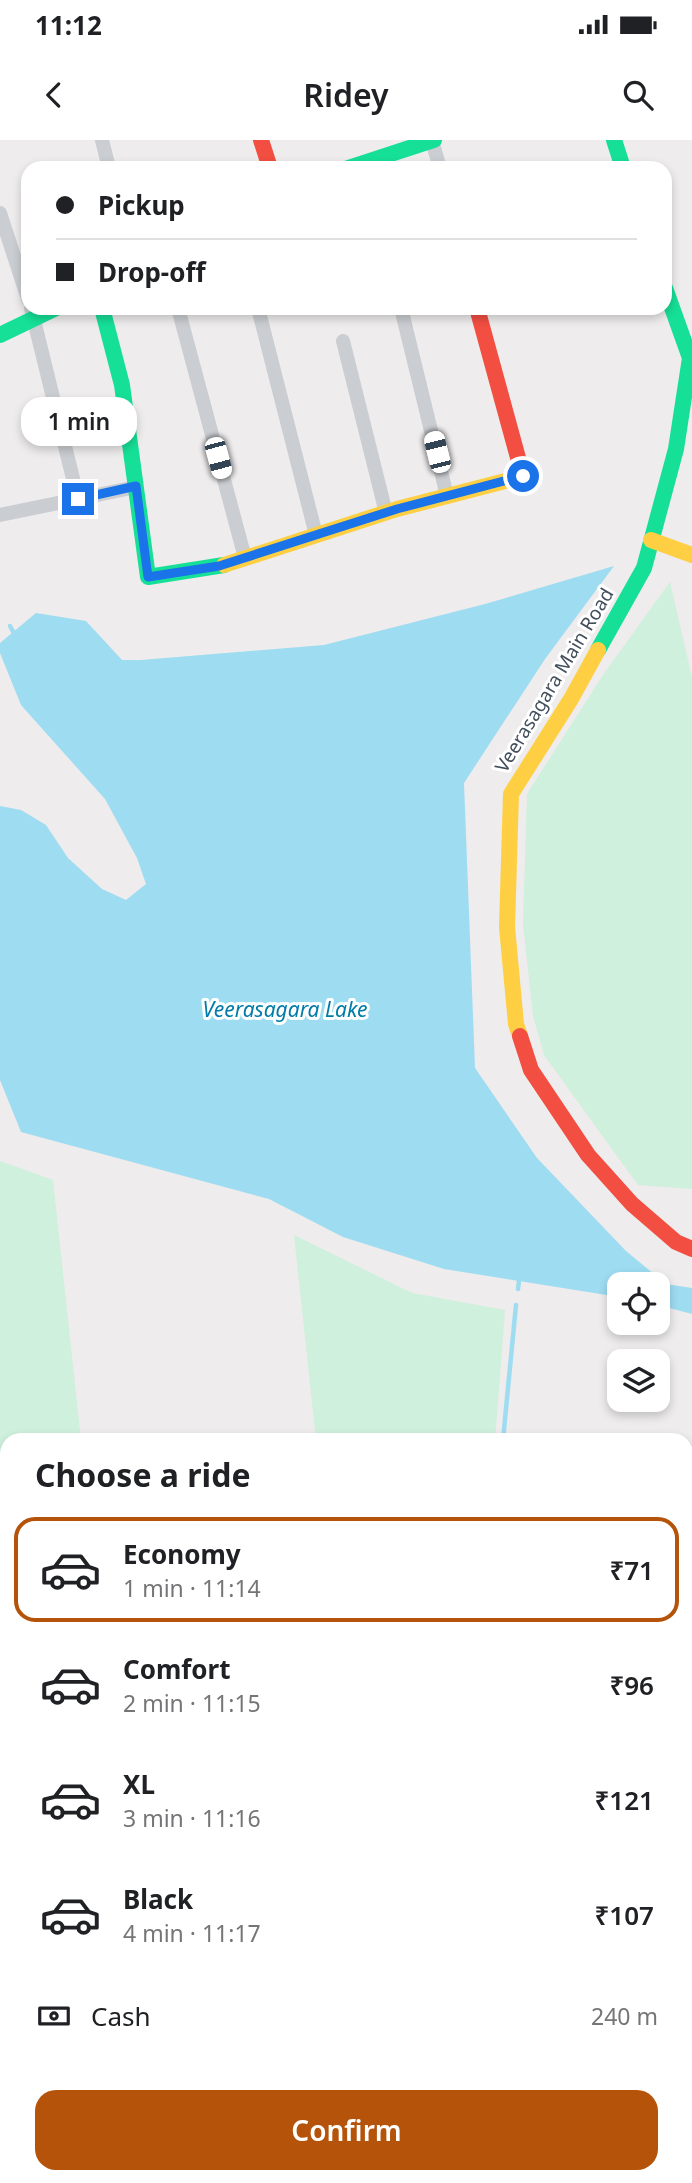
<!DOCTYPE html>
<html lang="en">
<head>
<meta charset="utf-8">
<style>
  :root { --surface:#fff; --page:#f6f6f6; --text:#202124; --muted:#757577; --line:#e0e0e0; --accent:#b45309 }
  body { margin:0; font-family:"Noto Sans",sans-serif; background:var(--page); color:var(--text); height:100vh; display:flex; flex-direction:column; font-size:26px; white-space:nowrap }
  * { box-sizing:border-box; margin:0 }
  p { font-size:23px; color:var(--muted) }
  .icon { flex:none; width:38px; height:38px; fill:none; stroke:currentColor; stroke-width:2; stroke-linecap:round; stroke-linejoin:round }
  .map { position:relative; flex:1; overflow:hidden }
  .panel { position:absolute; left:0px; top:1293px; width:693px; height:751px; display:flex; flex-direction:column; background:var(--surface); border-radius:21px 21px 0 0; box-shadow:0 4px 10px #0003 }
  .panel>* { flex:none }
  .top-card { position:absolute; left:21px; top:21px; width:651px; height:154px; border-radius:21px; box-shadow:0 4px 10px #0003; display:grid; align-content:center; height:154px; padding:0 35px; background:var(--surface) }
  .buttons { position:absolute; left:607px; top:1132px; display:grid; gap:14px }
  .buttons a { display:grid; place-items:center; width:63px; height:63px; border-radius:14px; background:var(--surface); box-shadow:0 4px 10px #0003; font-size:35px }
  .end { position:absolute; width:32px; height:32px; margin:-16px; border:9px solid #1a73e8; background:#fff; box-shadow:0 0 0 4px #fff }
  .from { border-radius:50% }
  .bubble { position:absolute; height:49px; border-radius:21px; background:var(--surface); box-shadow:0 4px 10px #0003; font-size:23px; font-weight:600; line-height:49px; text-align:center }
  .car { position:absolute; width:21px; height:42px; margin:-21px -10px; border-radius:9px; box-shadow:0 0 5px 2px #0007; background:linear-gradient(#fff 24%,#345 0 40%,#fff 0 76%,#345 0 86%,#fff 0) }
  .top-card b { display:flex; align-items:center; gap:24px; height:66px; font-size:26px }
  .top-card b+b { border-top:2px solid var(--line) }
  .top-card i { width:18px; height:18px; background:var(--text) }
  ul { padding:0; list-style:none }
  li { display:flex; align-items:center; gap:21px; height:105px; margin:0 14px 10px; padding:0 21px; border:4px solid transparent; border-radius:21px }
  li div { flex:1 }
  li b { display:block; font-size:26px }
  li em { font-style:normal; font-weight:600 }
  li.on { border-color:var(--accent) }
  li>.icon { width:63px; height:63px; stroke-width:1.5 }
  h2 { padding:0 35px; font-size:32px; line-height:84px }
  .pay { display:flex; align-items:center; gap:18px; height:77px; padding:0 35px; font-size:26px }
  .pay p { margin-inline-start:auto }
  .primary-button { display:flex; gap:14px; margin-top:auto; padding:14px 35px }
  .primary-button a { flex:1; height:80px; border-radius:21px; background:var(--accent); color:#fff; font-size:28px; font-weight:600; line-height:80px; text-align:center }
  .status { display:flex; justify-content:space-between; align-items:center; height:49px; padding:0 35px; background:var(--surface); direction:ltr }
  .status svg { height:19px; fill:currentColor }
  header { display:flex; justify-content:space-between; align-items:center; height:91px; padding:0 35px; background:var(--surface); font-size:32px; font-weight:600 }
  .map>svg:first-child { display:block }
  .green { fill:#cef0dc }
  .water { fill:#9edcf2 }
  .lines { fill:none; stroke-linecap:round; stroke-linejoin:round }
  .stream { stroke:#9edcf2; stroke-width:4.5 }
  .street { stroke:#cacdd1; stroke-width:14 }
  .fast { stroke:#16e098; stroke-width:16 }
  .slow { stroke:#ffcf43; stroke-width:16 }
  .jam { stroke:#f24e42; stroke-width:16 }
  .route { stroke:#1a73e8; stroke-width:9 }
  .labels { text-anchor:middle; dominant-baseline:central; stroke-width:6; stroke-linejoin:round; paint-order:stroke }
  .street-label { font-size:19px; fill:#424e5b; stroke:#fff }
  .water-label { font-size:21px; font-style:italic; fill:#017ca8; stroke:#fff }
</style>
</head>
<body>
<div class="status"><b>11:12</b><svg viewBox="0 0 49 12"><path d="M0 12V9h3v3zM5 12V6h3v6zM10 12V3h3v9zM15 12V0h3v12zM26 1h20v11H26zM47 4h2v5h-2z"/></svg></div>
<header><svg class="icon" aria-label="back" viewBox="0 0 24 24"><path d="M15 5l-7 7 7 7"/></svg>Ridey<svg class="icon" aria-label="search" viewBox="0 0 24 24"><circle cx="10" cy="10" r="6"/><path d="M15 15l6 6"/></svg></header>
<div class="map">
<svg width="692" height="2043" viewBox="0 0 692 2043">
  <rect width="100%" height="100%" fill="#eeecec"/>
  <g class="green">
    <polygon points="670,442 692,538 692,1049 638,1045 544,915 533,876 523,784 527,654 603,535"/>
    <polygon points="0,1021 53,1040 81,1300 7,1300 7,1522 0,1522"/>
    <polygon points="294,1095 412,1153 505,1170 495,1300 316,1300"/>
  </g>
  <polygon class="water" points="614,426 545,519 464,643 475,928 537,1018 626,1111 666,1144 692,1148 692,1174 658,1165 658,1144 620,1144 619,1157 444,1129 343,1097 269,1059 21,992 0,940 0,666 21,670 46,685 68,718 102,749 126,760 146,744 137,718 105,659 21,565 0,513 0,503 36,473 86,481 122,520 141,520 324,505 485,464"/>
  <g class="lines">
    <g class="stream">
      <polyline points="10,486 16,497"/>
      <polyline points="518,1149 519,1141"/>
      <polyline points="503,1300 516,1165"/>
      <polyline points="0,1537 7,1536"/>
      <polyline points="622,2037 624,2043"/>
    </g>
    <g class="street">
      <polyline points="102,0 109,28"/>
      <polyline points="432,1 440,28"/>
      <polyline points="0,73 28,159"/>
      <polyline points="31,168 78,359"/>
      <polyline points="178,168 245,418"/>
      <polyline points="258,168 316,395"/>
      <polyline points="401,168 447,356"/>
      <polyline points="343,201 386,373"/>
      <polyline points="0,375 136,347"/>
      <polyline points="686,1490 692,1489"/>
      <polyline points="686,1569 692,1568"/>
      <polyline points="0,1590 7,1590"/>
      <polyline points="686,1634 692,1632"/>
      <polyline points="686,1975 692,1974"/>
      <polyline points="0,2016 7,2016"/>
      <polyline points="287,2037 288,2043"/>
      <polyline points="632,2037 633,2043"/>
    </g>
    <g class="fast">
      <polyline points="614,0 623,28"/>
      <polyline points="348,28 434,0"/>
      <polyline points="102,168 122,245 148,437 224,425"/>
      <polyline points="0,195 56,168"/>
      <polyline points="598,510 644,428 676,309 690,218 665,148"/>
    </g>
    <g class="slow">
      <polyline points="651,400 692,415"/>
      <polyline points="224,425 397,369 517,338"/>
      <polyline points="520,896 516,884 507,787 511,654 571,559 598,510"/>
    </g>
    <g class="jam">
      <polyline points="261,0 270,28"/>
      <polyline points="477,168 523,336 517,338"/>
      <polyline points="520,896 531,930 588,1015 632,1064 676,1102 692,1109"/>
    </g>
  </g>
  <g class="lines">
    <polyline class="route" points="78,359 136,346 148,437 219,426 397,369 523,336"/>
  </g>
  <g class="labels">
    <g class="street-label">
      <text transform="translate(554 540) rotate(-59)">Veerasagara Main Road</text>
    </g>
    <g class="water-label">
      <text x="285" y="869">Veerasagara Lake</text>
    </g>
  </g>
</svg>
<div class="buttons">
<a><svg class="icon" aria-label="locate" viewBox="0 0 24 24"><circle cx="12" cy="12" r="6"/><path d="M12 2v4M12 18v4M2 12h4M18 12h4"/></svg></a>
<a><svg class="icon" aria-label="layers" viewBox="0 0 24 24"><path d="M12 4l9 5-9 5-9-5zM3 14l9 5 9-5"/></svg></a>
</div>
<i class="end from" style="left:523px;top:336px"></i>
<i class="end" style="left:78px;top:359px"></i>
<div class="bubble" style="left:21px;top:257px;width:116px">1 min</div>
<i class="car" style="left:437px;top:312px;rotate:346deg"></i>
<i class="car" style="left:218px;top:318px;rotate:165deg"></i>
<div class="top-card">
<b><i class="from"></i>Pickup</b>
<b><i></i>Drop-off</b>
</div>
<section class="panel">
<h2>Choose a ride</h2>
<ul>
<li class="on"><svg class="icon" aria-label="car" viewBox="0 0 24 24"><path d="M5 17H2v-5l4-1 3-4h7l3 4 3 1v5h-3M9 17h6M6 11h13"/><circle cx="7" cy="17" r="2"/><circle cx="17" cy="17" r="2"/></svg><div><b>Economy</b><p>1 min · 11:14</p></div><em>₹71</em></li>
<li><svg class="icon" aria-label="car" viewBox="0 0 24 24"><path d="M5 17H2v-5l4-1 3-4h7l3 4 3 1v5h-3M9 17h6M6 11h13"/><circle cx="7" cy="17" r="2"/><circle cx="17" cy="17" r="2"/></svg><div><b>Comfort</b><p>2 min · 11:15</p></div><em>₹96</em></li>
<li><svg class="icon" aria-label="car" viewBox="0 0 24 24"><path d="M5 17H2v-5l4-1 3-4h7l3 4 3 1v5h-3M9 17h6M6 11h13"/><circle cx="7" cy="17" r="2"/><circle cx="17" cy="17" r="2"/></svg><div><b>XL</b><p>3 min · 11:16</p></div><em>₹121</em></li>
<li><svg class="icon" aria-label="car" viewBox="0 0 24 24"><path d="M5 17H2v-5l4-1 3-4h7l3 4 3 1v5h-3M9 17h6M6 11h13"/><circle cx="7" cy="17" r="2"/><circle cx="17" cy="17" r="2"/></svg><div><b>Black</b><p>4 min · 11:17</p></div><em>₹107</em></li>
</ul>
<div class="pay"><svg class="icon" aria-label="cash" viewBox="0 0 24 24"><path d="M3 7h18v10H3z"/><circle cx="12" cy="12" r="2"/></svg>Cash<p>240 m</p></div>
<div class="primary-button"><a>Confirm</a></div>
</section>
</div>
</body>
</html>
